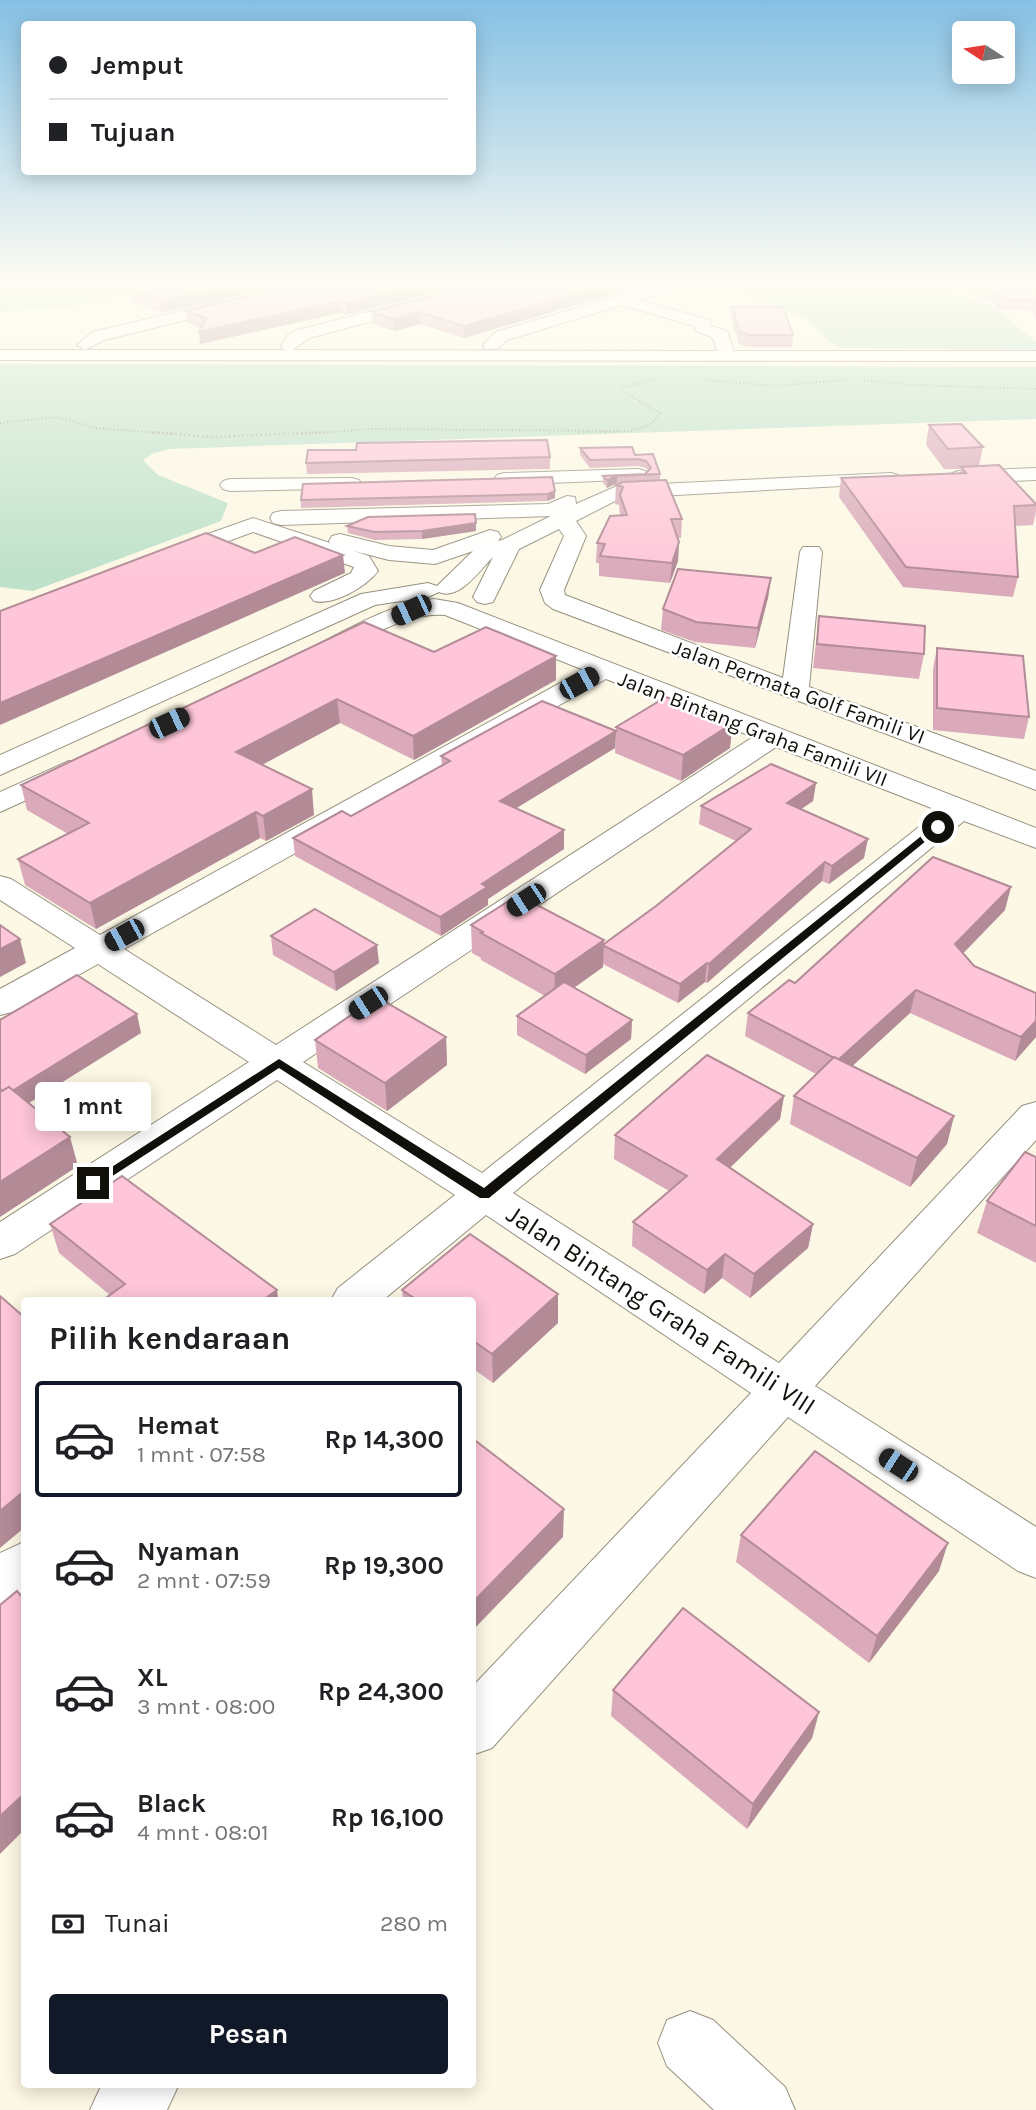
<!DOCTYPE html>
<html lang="id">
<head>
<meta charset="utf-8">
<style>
  :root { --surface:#fff; --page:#f2f2f2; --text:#202124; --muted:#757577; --line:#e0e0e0; --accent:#111827 }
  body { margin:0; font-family:Karla,sans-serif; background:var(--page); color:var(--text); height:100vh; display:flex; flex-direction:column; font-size:26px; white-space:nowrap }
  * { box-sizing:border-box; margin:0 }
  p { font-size:23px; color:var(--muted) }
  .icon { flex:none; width:38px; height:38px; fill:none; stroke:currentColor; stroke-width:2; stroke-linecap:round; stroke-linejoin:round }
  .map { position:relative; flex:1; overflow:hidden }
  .drawer { position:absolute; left:21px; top:1297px; width:455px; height:791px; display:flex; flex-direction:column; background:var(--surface); border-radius:7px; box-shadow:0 4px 18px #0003 }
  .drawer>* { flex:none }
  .top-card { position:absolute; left:21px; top:21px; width:455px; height:154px; border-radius:7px; box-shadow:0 4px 18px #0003; display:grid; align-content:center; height:154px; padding:0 28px; background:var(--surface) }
  .needle { width:46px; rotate:282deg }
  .tools { position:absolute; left:952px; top:21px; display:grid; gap:14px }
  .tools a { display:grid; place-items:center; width:63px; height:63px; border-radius:7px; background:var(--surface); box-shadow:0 4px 18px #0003; font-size:35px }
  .end { position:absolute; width:32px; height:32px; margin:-16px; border:9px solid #110f09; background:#fff; box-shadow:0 0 0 4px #fff }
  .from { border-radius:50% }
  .bubble { position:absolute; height:49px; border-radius:7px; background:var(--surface); box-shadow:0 4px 18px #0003; font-size:23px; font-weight:700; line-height:49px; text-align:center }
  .car { position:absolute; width:21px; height:42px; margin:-21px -10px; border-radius:9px; box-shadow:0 0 5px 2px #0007; background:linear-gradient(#222 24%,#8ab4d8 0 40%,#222 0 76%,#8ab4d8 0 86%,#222 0) }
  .top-card b { display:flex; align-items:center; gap:24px; height:66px; font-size:26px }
  .top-card b+b { border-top:2px solid var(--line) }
  .top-card i { width:18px; height:18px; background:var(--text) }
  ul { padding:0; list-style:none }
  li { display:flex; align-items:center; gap:21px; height:116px; margin:0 14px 10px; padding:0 14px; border:4px solid transparent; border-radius:7px }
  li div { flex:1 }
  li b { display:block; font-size:26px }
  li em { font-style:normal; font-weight:700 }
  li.current { border-color:var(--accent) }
  li>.icon { width:63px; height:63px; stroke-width:1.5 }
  h2 { padding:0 28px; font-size:32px; line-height:84px }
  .pay { display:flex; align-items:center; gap:18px; height:77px; padding:0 28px; font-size:26px }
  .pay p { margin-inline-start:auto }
  .button { display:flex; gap:14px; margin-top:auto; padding:14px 28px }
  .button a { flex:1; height:80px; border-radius:7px; background:var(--accent); color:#fff; font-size:28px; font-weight:700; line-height:80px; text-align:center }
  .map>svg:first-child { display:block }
  .green { fill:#bee1c9 }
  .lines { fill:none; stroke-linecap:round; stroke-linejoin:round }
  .minor-casing { stroke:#95907f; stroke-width:2 }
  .path-far1 { stroke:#a29e90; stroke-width:2; stroke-dasharray:1 2.5; stroke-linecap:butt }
  .path { stroke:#a29e90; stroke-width:2.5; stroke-dasharray:1 3.5; stroke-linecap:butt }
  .minor { fill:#fff; fill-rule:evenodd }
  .wall { fill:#daaaba }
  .shaded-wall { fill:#b28b97 }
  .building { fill:#fec6d8; stroke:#b28b97; stroke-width:2 }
  .route { fill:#110f09 }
  .labels { text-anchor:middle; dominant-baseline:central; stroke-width:5; stroke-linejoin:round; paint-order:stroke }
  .far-street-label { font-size:21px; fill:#110f09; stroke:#fff }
  .street-label { font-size:26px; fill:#110f09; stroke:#fff }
</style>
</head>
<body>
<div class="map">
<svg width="1036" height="2110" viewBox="0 0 1036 2110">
  <rect width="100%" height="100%" fill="#fdf8e5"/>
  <g class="green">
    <polygon points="0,283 189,283 68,307 0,311"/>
    <polygon points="720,283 925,283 987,304 1002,313 1036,342 1036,350 841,348 830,343 808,320"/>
    <polygon points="0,364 1036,367 1036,419 170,449 154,453 143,460 158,475 228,503 221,521 33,591 0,587"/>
  </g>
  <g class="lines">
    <defs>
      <g id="minor">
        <polygon points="301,283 327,283 324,286 104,340 85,350 285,350 281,346 288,335 297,330 483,283 507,283 505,286 309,338 293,350 717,351 713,338 696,331 694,326 622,305 507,340 497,349 485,349 483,345 495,332 662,283 680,283 670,290 639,300 709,320 711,326 727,331 734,351 1036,351 1036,361 0,360 0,350 85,350 77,345 92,332"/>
        <polygon points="1036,468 1036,480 959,483 952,481 949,477 952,473 959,471"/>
        <polygon points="638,469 645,471 648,475 645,479 504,485 497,483 494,479 497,475 504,473"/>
        <path d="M891 473 898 475 901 479 898 483 621 498 576 521 586 536 564 590 565 595 783 678 800 552 803 547H819L822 552 809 687 1036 771V790L553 609 545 603 540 590 564 536 559 529 519 549 493 602 485 604 477 602 473 597 493 557C479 571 459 601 439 592L428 597 375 605 0 775V755L361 594 428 583 437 586 473 551 435 564 389 560 354 551 369 556 378 571C366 587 333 606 314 601L310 596 314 591 351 573 354 567 253 532 168 563 160 561 157 556 160 551 253 518 330 543 329 541 332 536 340 534 389 546 433 550 490 530 498 532 501 537 498 541 502 540 551 516 281 525 273 523 270 518 273 513 281 511 548 504 567 496 575 497 576 504 617 486Z"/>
        <polygon points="352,478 359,480 362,484 359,488 230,491 223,489 220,485 223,481 230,479"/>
        <path d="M434 599 458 603 1036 828V848L964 821 513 1193 779 1363 1022 1106 1036 1102V1140L815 1386 1036 1527V1578L1018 1571 788 1417 492 1748 472 1755V1687L751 1393 486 1215 383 1300H331L338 1288 455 1195 277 1080 15 1254 0 1259V1222L249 1062 98 964 12 1012 0 1015V989L75 948 0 900V876L11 879 100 935 584 670 445 615C406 612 372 636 339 653L330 656 321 653 317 648 321 643C358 624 392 604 434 599ZM606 679 753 737 276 1045 124 949ZM776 747 939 811 482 1173 303 1062Z"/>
        <polygon points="69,761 79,764 83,770 79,776 0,812 0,792"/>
        <polygon points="24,1542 24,1596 0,1608 0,1553"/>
        <polygon points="690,2011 713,2020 785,2087 795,2110 714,2110 667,2066 658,2043 667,2020"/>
        <polygon points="102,2084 179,2084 167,2110 90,2110"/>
      </g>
    </defs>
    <use href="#minor" class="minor-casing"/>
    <g class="path-far1">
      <path d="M52 283 39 293C67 306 102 289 130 283"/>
      <polyline points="749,283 796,309 842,323 848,327 846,335"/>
      <polyline points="708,380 775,386 845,380"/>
      <path d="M864 380C921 388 978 386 1036 389"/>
      <polyline points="0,423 58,417 95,428 176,434"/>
      <polyline points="302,434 371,429 631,431 652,424 660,413 622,391 622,387 654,380"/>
    </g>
    <g class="path">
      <polyline points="153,432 212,437 325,432"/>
      <polyline points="578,432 619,432"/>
    </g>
    <use href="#minor" class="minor"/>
  </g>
  <g class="wall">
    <polygon points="163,283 291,283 162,313 132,301 130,290"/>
    <polygon points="302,283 473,283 346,315 340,313 200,344 201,328 187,322 186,311"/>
    <polygon points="486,283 647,283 647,284 464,338 421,324 394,331 373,324 372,312"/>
    <polygon points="940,283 1036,283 1036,320 1033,311 996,309 994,302"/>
    <polygon points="732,307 793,335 792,347 748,347 739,344 731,319"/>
    <polygon points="929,425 983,447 979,466 1036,504 1036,512 1033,525 1015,526 1018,577 1013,597 903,587 839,497 841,478 960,473 961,469 944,469 926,445"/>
    <polygon points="580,448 635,455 653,454 660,474 660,481 682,519 681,538 678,538 679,542 678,561 670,583 599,576 599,563 596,563 597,543 620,515 619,505 615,504 616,485 620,483 617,483 607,488 603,483 603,476 645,474 648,471 646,468 638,466 590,468 580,455"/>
    <polygon points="356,450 550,457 550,469 307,474 306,463"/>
    <polygon points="555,491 555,498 547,501 301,508 301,500"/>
    <polygon points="476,523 476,531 422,539 375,540 348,533 347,526"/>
    <polygon points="771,578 768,598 755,648 695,642 661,630 663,609"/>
    <polygon points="819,616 924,654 919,679 813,668"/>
    <polygon points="937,648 1029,717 1024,739 933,730 933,669"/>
    <polygon points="434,652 556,656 556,680 414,760 340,723 262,765 314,815 266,841 260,838 96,929 25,885 18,859 68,834 27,810 21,785"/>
    <polygon points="616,727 730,748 681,781 615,753"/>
    <polygon points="616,731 615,748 516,808 564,830 564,849 488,899 488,905 441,936 295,856 293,838 351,816 442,766 441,756"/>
    <polygon points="816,783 813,801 801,809 864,858 829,884 822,881 707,983 705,982 678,1003 603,964 603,967 574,988 632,1020 631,1039 585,1074 517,1035 517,1016 545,996 481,960 481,958 472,953 471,925 604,944 656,906 736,841 699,824 701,806"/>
    <polygon points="1005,910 963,953 974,966 1036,993 1036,1037 1015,1061 910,1013 852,1066 954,1116 947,1144 910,1187 790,1124 794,1096 816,1074 745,1036 748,1013 795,983"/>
    <polygon points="271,936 379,963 336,991 273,955"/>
    <polygon points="446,1037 447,1065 387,1111 318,1068 315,1040"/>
    <polygon points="784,1096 780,1119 730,1168 813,1224 808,1248 750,1298 722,1278 704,1294 632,1246 633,1222 669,1191 614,1159 615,1135"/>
    <polygon points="1036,1157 1036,1263 977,1233 987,1201"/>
    <polygon points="50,1224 277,1290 278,1300 103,1300 110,1295 59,1253"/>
    <polygon points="470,1234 558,1294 558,1323 493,1383 472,1368 472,1300 403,1300 402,1290"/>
    <polygon points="741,1535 939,1571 869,1663 736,1562"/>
    <polygon points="613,1690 819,1712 812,1738 747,1829 611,1716"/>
  </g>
  <g class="shaded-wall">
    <polygon points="242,283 291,283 162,313 161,301"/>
    <polygon points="429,283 473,283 346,315 346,303"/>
    <polygon points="614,283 647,283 647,284 464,338 464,326"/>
    <polygon points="339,301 340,313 200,344 199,332"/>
    <polygon points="420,312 421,324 394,331 393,319"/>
    <polygon points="617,476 617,483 607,488 607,480"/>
    <polygon points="555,491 555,498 547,501 548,494"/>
    <polygon points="476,523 476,531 422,539 422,531"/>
    <polygon points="679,542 678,561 670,583 672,563"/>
    <polygon points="343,555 345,573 0,725 0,703"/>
    <polygon points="771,578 768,598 755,648 758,628"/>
    <polygon points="556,656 556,680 414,760 413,736"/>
    <polygon points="337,699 340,723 239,777 236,752"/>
    <polygon points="733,723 730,748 681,781 683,755"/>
    <polygon points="616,731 615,748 500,818 500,801"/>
    <polygon points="816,783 813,801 784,821 787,803"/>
    <polygon points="312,789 314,815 266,841 263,816"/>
    <polygon points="256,812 260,838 96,929 90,903"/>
    <polygon points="564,830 564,849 488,899 488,905 441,936 440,917 482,884"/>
    <polygon points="868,839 864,858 829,884 832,866"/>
    <polygon points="825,862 822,881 707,983 709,964"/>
    <polygon points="1011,887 1005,910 949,968 955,944"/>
    <polygon points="20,939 26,963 0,977 0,949"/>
    <polygon points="604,940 603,967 554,1002 555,974"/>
    <polygon points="377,945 379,963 336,991 334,972"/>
    <polygon points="707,963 705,982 678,1003 680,984"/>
    <polygon points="916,990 910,1013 834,1083 838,1060"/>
    <polygon points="137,1014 141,1033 13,1113 7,1094"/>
    <polygon points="632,1020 631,1039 585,1074 586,1055"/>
    <polygon points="1036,1021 1036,1037 1015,1061 1021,1037"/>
    <polygon points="446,1037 447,1065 387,1111 385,1083"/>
    <polygon points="784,1096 780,1119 714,1183 717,1159"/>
    <polygon points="954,1116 947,1144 910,1187 917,1158"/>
    <polygon points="70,1137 78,1166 0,1217 0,1182"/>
    <polygon points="813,1224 808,1248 750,1298 754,1274"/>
    <polygon points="725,1254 722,1278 704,1294 707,1270"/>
    <polygon points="277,1290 278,1300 263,1300"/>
    <polygon points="558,1294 558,1323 493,1383 492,1354"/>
    <polygon points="24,1491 24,1528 0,1548 0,1511"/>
    <polygon points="564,1509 563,1537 472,1631 472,1603"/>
    <polygon points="948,1543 939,1571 869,1663 877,1636"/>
    <polygon points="819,1712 812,1738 747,1829 753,1804"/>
    <polygon points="24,1794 24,1830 0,1854 0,1816"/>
  </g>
  <g class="building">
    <polygon points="163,283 242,283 161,301 130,290"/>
    <polygon points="302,283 429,283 346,303 339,301 199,332 206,318 186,311"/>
    <polygon points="486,283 614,283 464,326 420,312 393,319 372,312"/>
    <polygon points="970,283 1036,283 1036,304 1035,300 998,299 996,292"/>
    <polygon points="732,307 783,307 793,335 749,335 740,332"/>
    <polygon points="961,424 983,447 948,449 929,425"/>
    <polygon points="547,440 550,457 306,463 308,450 356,450 357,443"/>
    <polygon points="632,447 635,455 653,454 660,474 617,476 607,480 603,476 645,474 651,468 646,461 638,459 590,460 580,448"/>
    <polygon points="999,465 1036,504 1036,505 1014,506 1018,577 906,567 841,478 966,473 961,467"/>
    <polygon points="552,477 555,491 548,494 301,500 303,484"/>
    <polygon points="666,480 682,519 671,519 679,542 672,563 600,556 605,544 597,543 610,516 627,515 620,495 623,487 616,485 623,482"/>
    <polygon points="475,514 476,523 422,531 374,532 347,526 368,517"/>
    <polygon points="206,533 255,553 295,537 343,555 0,703 0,611"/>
    <polygon points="678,569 771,578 758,628 696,622 663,609"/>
    <polygon points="819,616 925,626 924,654 817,644"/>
    <polygon points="364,622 434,652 486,627 556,656 413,736 337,699 236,752 312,789 263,816 256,812 90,903 18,859 89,823 21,785"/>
    <polygon points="937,648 1023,656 1029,717 937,708"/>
    <polygon points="666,697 733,723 683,755 616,727"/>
    <polygon points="542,701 616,731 500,801 564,830 482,884 487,887 440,917 293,838 342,811 351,816 450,761 441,756"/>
    <polygon points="771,764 816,783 787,803 868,839 832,866 825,862 709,964 707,963 680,984 604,946 604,944 656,906 751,829 701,806"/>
    <polygon points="933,857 1011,887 955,944 974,966 1036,993 1036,1021 1021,1037 916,990 838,1060 748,1013 789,980 795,983"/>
    <polygon points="518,895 604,940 555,974 481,933 483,932 471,925"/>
    <polygon points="315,909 377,945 334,972 271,936"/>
    <polygon points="0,925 20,939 0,949"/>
    <polygon points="77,975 137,1014 12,1091 9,1087 3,1091 0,1089 0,1020"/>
    <polygon points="564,982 632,1020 586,1055 517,1016"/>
    <polygon points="377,997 446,1037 385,1083 315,1040"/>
    <polygon points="707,1055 784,1096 717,1159 813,1224 754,1274 725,1254 707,1270 633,1222 687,1176 615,1135"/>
    <polygon points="834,1057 954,1116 917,1158 794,1096"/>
    <polygon points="9,1087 70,1137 0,1182 0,1092"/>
    <polygon points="1025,1152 1036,1157 1036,1226 987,1201"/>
    <polygon points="122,1176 277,1290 263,1300 103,1300 125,1284 50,1224"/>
    <polygon points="470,1234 558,1294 492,1354 472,1340 472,1300 417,1300 402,1290"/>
    <polygon points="0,1296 24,1317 24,1491 0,1511"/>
    <polygon points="472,1438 564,1509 472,1603"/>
    <polygon points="815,1451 948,1543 877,1636 741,1535"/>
    <polygon points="17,1591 24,1599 24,1794 0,1816 0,1605"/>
    <polygon points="683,1608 819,1712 753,1804 613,1690"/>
  </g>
  <linearGradient id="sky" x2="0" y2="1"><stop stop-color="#85c0e4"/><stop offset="0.49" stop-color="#fefcf3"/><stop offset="1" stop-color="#fefcf3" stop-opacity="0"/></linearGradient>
  <rect width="1036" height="578" fill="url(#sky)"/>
  <polygon class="route" points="935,825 943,827 489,1198 480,1198 279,1068 97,1186 89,1186 87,1183 279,1059 484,1188"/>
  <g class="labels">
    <g class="far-street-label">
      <text transform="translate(799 692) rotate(20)">Jalan Permata Golf Famili VI</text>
      <text transform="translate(753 729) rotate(21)">Jalan Bintang Graha Famili VII</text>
    </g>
    <g class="street-label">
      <text transform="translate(661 1310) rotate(33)">Jalan Bintang Graha Famili VIII</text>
    </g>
  </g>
</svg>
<div class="tools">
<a><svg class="needle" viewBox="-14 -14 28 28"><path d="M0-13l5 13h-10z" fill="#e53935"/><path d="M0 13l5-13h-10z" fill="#757577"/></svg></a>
</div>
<i class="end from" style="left:938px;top:827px"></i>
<i class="end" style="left:93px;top:1183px"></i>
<div class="bubble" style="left:35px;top:1082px;width:116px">1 mnt</div>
<i class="car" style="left:411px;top:610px;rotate:245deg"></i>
<i class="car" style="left:579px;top:683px;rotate:61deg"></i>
<i class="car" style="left:169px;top:723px;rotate:65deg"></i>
<i class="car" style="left:526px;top:900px;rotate:237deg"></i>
<i class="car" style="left:124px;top:935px;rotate:241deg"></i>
<i class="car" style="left:368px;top:1003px;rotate:237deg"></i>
<i class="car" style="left:898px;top:1465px;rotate:303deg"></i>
<div class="top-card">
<b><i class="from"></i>Jemput</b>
<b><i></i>Tujuan</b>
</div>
<section class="drawer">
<h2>Pilih kendaraan</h2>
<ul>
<li class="current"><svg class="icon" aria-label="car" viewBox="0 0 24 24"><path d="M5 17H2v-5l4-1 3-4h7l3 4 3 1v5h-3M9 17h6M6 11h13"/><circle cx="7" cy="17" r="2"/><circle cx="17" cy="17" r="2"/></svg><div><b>Hemat</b><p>1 mnt · 07:58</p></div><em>Rp 14,300</em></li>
<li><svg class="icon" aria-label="car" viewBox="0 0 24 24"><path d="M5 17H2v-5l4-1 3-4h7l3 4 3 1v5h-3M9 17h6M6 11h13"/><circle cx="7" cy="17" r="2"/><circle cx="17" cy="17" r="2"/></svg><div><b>Nyaman</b><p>2 mnt · 07:59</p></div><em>Rp 19,300</em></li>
<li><svg class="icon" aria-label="car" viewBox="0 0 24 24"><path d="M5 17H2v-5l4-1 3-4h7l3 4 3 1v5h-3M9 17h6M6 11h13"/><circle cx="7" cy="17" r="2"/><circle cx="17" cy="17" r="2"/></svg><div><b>XL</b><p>3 mnt · 08:00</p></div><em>Rp 24,300</em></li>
<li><svg class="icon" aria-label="car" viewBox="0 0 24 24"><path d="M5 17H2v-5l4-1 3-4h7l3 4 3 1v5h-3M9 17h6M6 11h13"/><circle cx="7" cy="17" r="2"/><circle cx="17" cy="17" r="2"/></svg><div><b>Black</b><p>4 mnt · 08:01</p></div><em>Rp 16,100</em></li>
</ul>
<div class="pay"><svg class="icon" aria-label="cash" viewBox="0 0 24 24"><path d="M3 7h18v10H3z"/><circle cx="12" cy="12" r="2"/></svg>Tunai<p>280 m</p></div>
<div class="button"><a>Pesan</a></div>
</section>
</div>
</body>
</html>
